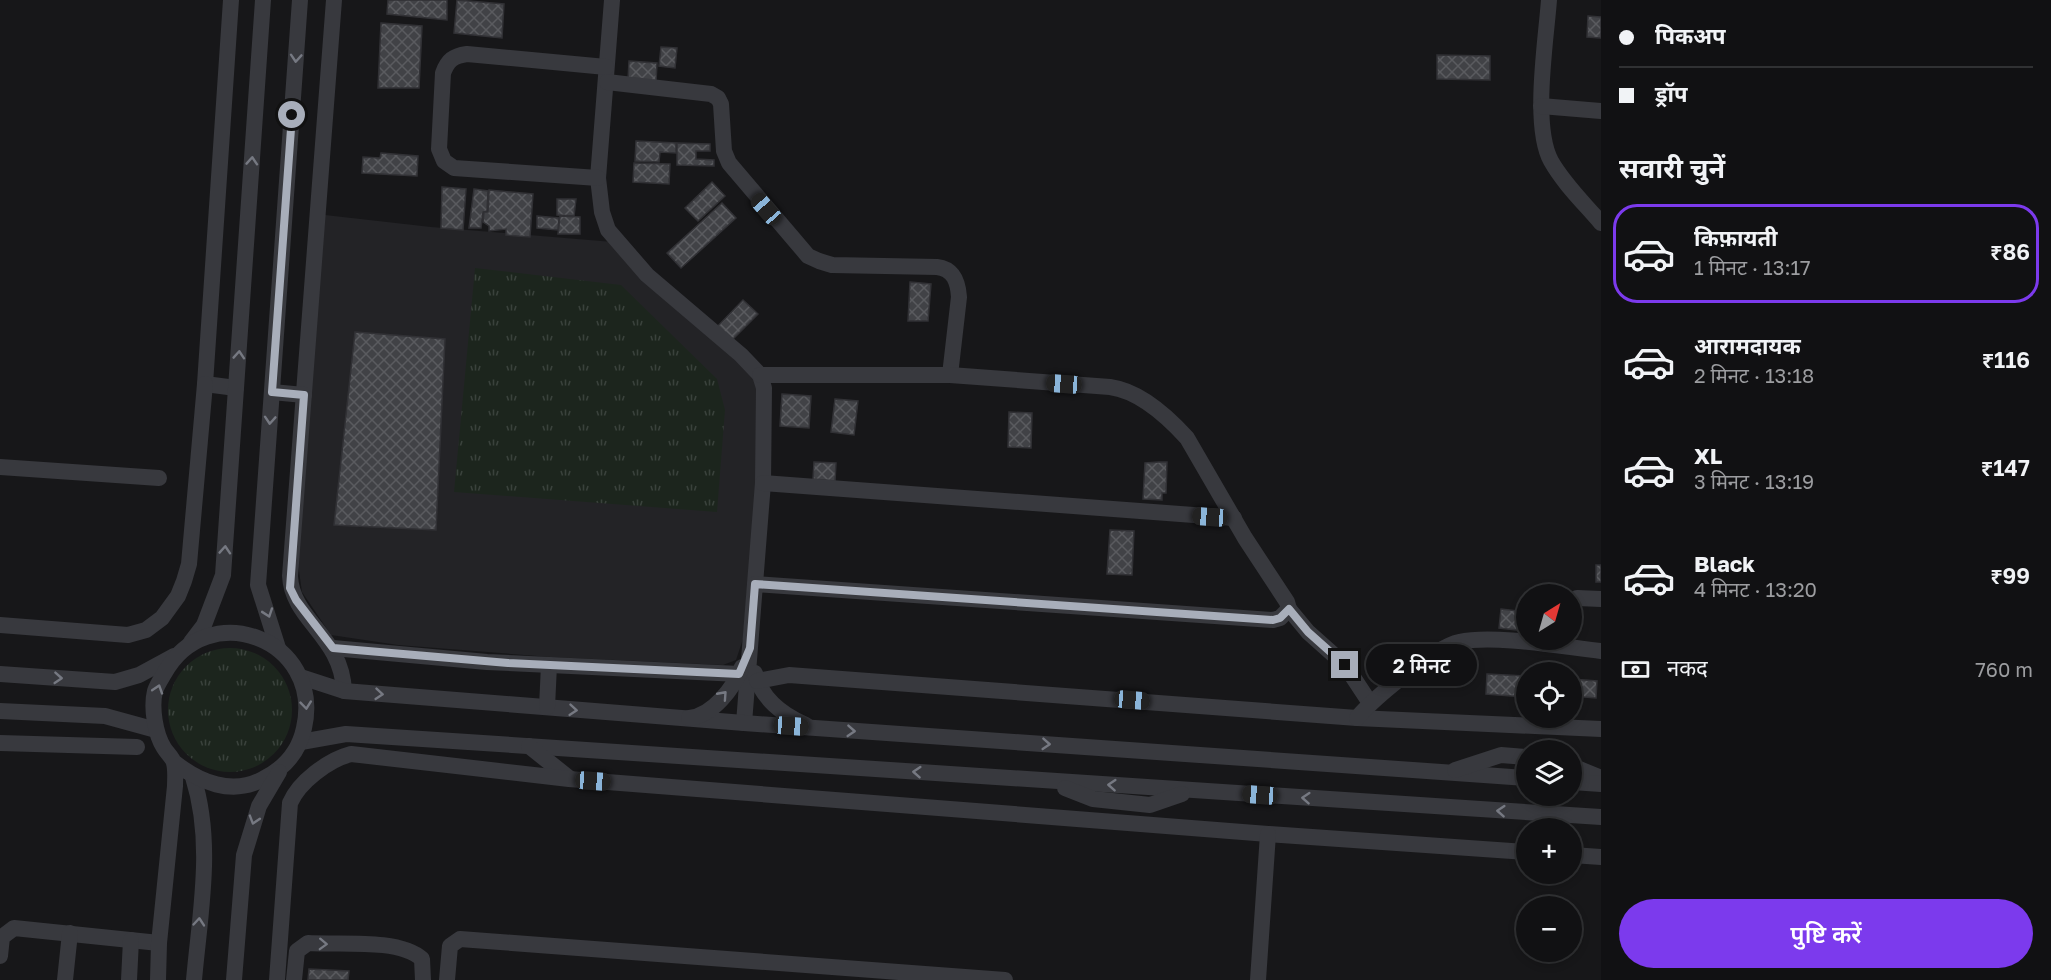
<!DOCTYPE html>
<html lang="hi">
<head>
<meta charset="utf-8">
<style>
  :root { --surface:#111113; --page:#1e1f21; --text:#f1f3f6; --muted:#9c9da0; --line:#303133; --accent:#7c3aed }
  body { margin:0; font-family:"Golos Text","Noto Sans Devanagari",sans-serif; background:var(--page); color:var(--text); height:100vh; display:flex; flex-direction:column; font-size:22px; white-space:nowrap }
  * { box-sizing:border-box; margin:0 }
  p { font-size:20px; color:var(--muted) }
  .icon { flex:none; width:33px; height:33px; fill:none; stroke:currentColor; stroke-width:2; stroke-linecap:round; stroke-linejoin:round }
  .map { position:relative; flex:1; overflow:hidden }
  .sheet { display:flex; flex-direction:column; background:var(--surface); width:450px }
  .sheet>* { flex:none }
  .hud { display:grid; align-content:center; height:132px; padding:0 18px; background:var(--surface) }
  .needle { width:39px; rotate:37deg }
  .fabs { position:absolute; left:1516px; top:584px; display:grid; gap:12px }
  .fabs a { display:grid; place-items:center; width:66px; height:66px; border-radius:50%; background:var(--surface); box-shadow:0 3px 9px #0003,0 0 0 2px var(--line); font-size:30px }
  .end { position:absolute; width:27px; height:27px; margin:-14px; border:8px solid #a8aeba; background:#111; box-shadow:0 0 0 3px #111 }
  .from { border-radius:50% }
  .bubble { position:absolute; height:42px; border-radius:21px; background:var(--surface); box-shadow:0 3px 9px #0003,0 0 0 2px var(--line); font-size:20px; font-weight:600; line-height:42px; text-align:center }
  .car { position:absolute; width:18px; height:36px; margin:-18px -9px; border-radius:8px; box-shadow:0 0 4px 2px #0007; background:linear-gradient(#222 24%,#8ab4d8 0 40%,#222 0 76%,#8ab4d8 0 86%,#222 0) }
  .hud b { display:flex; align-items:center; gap:21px; height:57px; font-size:22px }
  .hud b+b { border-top:2px solid var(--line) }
  .hud i { width:15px; height:15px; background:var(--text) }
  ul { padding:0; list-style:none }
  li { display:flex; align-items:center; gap:18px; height:99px; margin:0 12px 9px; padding:0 6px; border:3px solid transparent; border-radius:24px }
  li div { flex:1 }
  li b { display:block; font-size:22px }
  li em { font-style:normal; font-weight:600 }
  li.on { border-color:var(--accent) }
  li>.icon { width:54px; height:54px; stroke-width:1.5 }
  h2 { padding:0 18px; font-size:27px; line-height:72px }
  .pay { display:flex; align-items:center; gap:15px; height:66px; padding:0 18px; font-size:22px }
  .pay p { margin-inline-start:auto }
  .button { display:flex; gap:12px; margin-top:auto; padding:12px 18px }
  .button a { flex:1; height:69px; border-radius:36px; background:var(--accent); color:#fff; font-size:24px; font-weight:600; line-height:69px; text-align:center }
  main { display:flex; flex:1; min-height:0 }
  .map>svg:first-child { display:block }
  .built { fill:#232326 }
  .grass { fill:url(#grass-tufts) }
  .building { fill:url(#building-cross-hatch); stroke:#313135; stroke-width:1.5 }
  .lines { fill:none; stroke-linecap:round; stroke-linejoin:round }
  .minor { stroke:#38393e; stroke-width:16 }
  .oneway { stroke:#767982 }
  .route { stroke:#a8aeba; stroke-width:8 }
</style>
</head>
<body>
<main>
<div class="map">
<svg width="1601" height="980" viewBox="0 0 1601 980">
  <defs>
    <pattern id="grass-tufts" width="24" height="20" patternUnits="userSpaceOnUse" patternTransform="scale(1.5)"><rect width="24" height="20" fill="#1c251d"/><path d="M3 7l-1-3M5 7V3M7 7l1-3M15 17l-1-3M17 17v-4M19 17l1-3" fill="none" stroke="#3a423c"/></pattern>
    <pattern id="building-cross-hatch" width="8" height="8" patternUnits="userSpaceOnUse" patternTransform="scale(1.5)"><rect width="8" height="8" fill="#414246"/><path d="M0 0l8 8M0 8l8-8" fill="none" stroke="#5a5b5f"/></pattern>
  </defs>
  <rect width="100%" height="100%" fill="#171719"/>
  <polygon class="built" points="325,215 431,227 613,242 754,376 758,396 759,449 743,639 736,660 723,665 550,657 398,645 331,635 302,592 297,557"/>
  <g class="grass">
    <polygon points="475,268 621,285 717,379 725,410 717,512 454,492"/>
    <circle cx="230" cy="710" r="62"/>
  </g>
  <g class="building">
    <polygon points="388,0 447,0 447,20 387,14"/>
    <polygon points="457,0 504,4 502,38 454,33"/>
    <polygon points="1588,16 1601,17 1601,38 1587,37"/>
    <polygon points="381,23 422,26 419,88 378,88"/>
    <polygon points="661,47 677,48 675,68 659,66"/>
    <polygon points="1437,55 1490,56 1490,80 1437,79"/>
    <polygon points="629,61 657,63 656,82 628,80"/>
    <polygon points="636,141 676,143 676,153 660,152 659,162 635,161"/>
    <polygon points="677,143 710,144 710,151 696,151 696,159 714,160 714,166 677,165"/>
    <polygon points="381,153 418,156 417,176 362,173 363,157 380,158"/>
    <polygon points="634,163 670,164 669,184 633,182"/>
    <polygon points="712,182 725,196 698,221 685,208"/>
    <polygon points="442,187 466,189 463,230 441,228"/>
    <polygon points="474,189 488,191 487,211 483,212 481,228 469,228"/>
    <polygon points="489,190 533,194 530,237 506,235 506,229 489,231 489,226 483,222 484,212 488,212"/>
    <polygon points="557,199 576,199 574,216 557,215"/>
    <polygon points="722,203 736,218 681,268 667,253"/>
    <polygon points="537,216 559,218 558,230 537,228"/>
    <polygon points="560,216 580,217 580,234 558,234"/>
    <polygon points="910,282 931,284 928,321 908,321"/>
    <polygon points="743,300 758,314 731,341 717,327"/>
    <polygon points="355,332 445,339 436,530 334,525"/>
    <polygon points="782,394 811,396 809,428 780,426"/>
    <polygon points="835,399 858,401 854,435 831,432"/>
    <polygon points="1009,412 1032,413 1031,448 1008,447"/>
    <polygon points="814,462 836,463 835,481 813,479"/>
    <polygon points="1159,462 1167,462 1166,493 1162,493 1162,500 1143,499 1145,463"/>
    <polygon points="1110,530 1134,531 1132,575 1107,574"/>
    <rect x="1596" y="565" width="5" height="17"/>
    <polygon points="1501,609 1527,612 1527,631 1499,628"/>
    <polygon points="1487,674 1525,676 1524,697 1486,694"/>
    <polygon points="1572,679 1597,681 1596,698 1572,696"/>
    <polygon points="309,969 349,971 348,980 308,980"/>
  </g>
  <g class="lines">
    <g class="minor">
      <polyline points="231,0 205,384 236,388"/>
      <path d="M334 0 290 576C292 620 342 636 344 691"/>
      <polyline points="612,0 598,178 602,212 608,230 647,275 741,355 760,375 764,388 763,483 744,723"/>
      <path d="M1549 0C1546 41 1532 126 1551 161 1564 184 1584 203 1601 223"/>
      <path d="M607 82 711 94 718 98 721 104 724 151 729 163 797 243 808 256 819 261 832 265 937 267C954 269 958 282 959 297L950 375"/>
      <polyline points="1541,106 1601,111"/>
      <path d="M598 178 454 168 444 161 439 149 443 73C448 60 453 56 467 54L606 67"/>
      <polyline points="272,392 304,395"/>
      <polyline points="0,467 159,478"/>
      <polyline points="763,483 1234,518"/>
      <path d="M755 584 1273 620 1280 618 1289 609 1287 602 1245 538 1187 438C1167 416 1140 391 1110 387L950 375H760"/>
      <polyline points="1577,598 1601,599"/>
      <polyline points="1289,609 1308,632 1345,665 1370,703"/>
      <polyline points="0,625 128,635 146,630 162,618 178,596 184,581 189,564 205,384"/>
      <polyline points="191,642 204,625 223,575 263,0"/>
      <polyline points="278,648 258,585 300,0"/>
      <polyline points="333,648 487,662 739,674"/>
      <path d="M755 673C761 698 783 715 806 725"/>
      <polyline points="0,674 115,682 139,675 174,656"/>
      <polyline points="301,677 344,691 744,723 1527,778"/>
      <polyline points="757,681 789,675 1357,718 1601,729"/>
      <polyline points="547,707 549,665"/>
      <polyline points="0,711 105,716 156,730"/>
      <path d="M689 718C713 716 734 687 742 667"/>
      <path d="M1357 718C1374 698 1435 647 1459 642 1494 634 1564 647 1601 651"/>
      <polyline points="301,742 346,734 1601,817"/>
      <polyline points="0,743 137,747"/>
      <polyline points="529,746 569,778"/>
      <polyline points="1572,766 1601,778"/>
      <polyline points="1455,770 1501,755 1527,757"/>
      <path d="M193 777C214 843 200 912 194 980"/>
      <polyline points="1572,782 1601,784"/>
      <polyline points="1065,788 1093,799 1150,805 1182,794"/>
      <polyline points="1572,855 1601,857"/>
      <polyline points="0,956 2,937 14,928 159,943"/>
      <polyline points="65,980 70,933"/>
      <polyline points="129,980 131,940"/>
      <path d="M158 980 159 943 175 786C175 779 176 770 174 763 173 758 167 753 164 748 155 734 151 707 155 691 157 685 161 679 164 674 207 595 324 639 304 728 299 752 285 768 263 779 232 796 199 782 174 762"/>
      <polyline points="234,980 244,855 259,806 279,772"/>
      <path d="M277 980 290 803C299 782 328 760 351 754L569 779 1268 834 1527 852"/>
      <path d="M294 980 297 951 308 943C338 945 399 938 422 959L423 980"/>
      <polyline points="447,980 450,946 460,939 1005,980"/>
      <polyline points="1258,980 1268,834"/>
    </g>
  </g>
  <defs><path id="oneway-chevron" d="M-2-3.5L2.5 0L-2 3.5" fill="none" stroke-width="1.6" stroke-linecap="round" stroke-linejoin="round" transform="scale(1.5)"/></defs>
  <g class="oneway">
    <use href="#oneway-chevron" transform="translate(296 58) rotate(94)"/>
    <use href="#oneway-chevron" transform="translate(252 161) rotate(-86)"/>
    <use href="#oneway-chevron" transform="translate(239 355) rotate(-86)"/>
    <use href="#oneway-chevron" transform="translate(270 420) rotate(94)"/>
    <use href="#oneway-chevron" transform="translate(225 550) rotate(-86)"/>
    <use href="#oneway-chevron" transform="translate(268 613) rotate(71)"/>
    <use href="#oneway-chevron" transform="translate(58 678) rotate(4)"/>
    <use href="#oneway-chevron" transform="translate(158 689) rotate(-72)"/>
    <use href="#oneway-chevron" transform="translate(379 694) rotate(5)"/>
    <use href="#oneway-chevron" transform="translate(723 695) rotate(-48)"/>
    <use href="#oneway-chevron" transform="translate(306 705) rotate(84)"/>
    <use href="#oneway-chevron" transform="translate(573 710) rotate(5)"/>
    <use href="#oneway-chevron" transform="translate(851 731) rotate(4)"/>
    <use href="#oneway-chevron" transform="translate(1046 744) rotate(4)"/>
    <use href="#oneway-chevron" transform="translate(917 772) rotate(-176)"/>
    <use href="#oneway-chevron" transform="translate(1112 785) rotate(-176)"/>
    <use href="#oneway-chevron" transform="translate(1306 798) rotate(-176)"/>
    <use href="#oneway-chevron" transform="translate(1501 811) rotate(-176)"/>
    <use href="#oneway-chevron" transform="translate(254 820) rotate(107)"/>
    <use href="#oneway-chevron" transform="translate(199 922) rotate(-85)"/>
    <use href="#oneway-chevron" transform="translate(323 944) rotate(2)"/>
  </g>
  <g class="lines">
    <polyline class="route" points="292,115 272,392 304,395 290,588 296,600 333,648 508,663 739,674 750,648 755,584 1273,620 1280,618 1289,609 1308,632 1345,665"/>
  </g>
</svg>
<div class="fabs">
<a><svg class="needle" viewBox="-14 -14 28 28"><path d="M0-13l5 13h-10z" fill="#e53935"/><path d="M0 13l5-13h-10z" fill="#9c9da0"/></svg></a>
<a><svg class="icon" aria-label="locate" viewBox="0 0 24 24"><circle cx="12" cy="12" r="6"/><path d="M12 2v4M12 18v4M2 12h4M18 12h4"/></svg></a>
<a><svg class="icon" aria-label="layers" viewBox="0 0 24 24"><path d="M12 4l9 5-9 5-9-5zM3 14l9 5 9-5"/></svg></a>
<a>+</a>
<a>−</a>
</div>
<i class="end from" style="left:292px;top:115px"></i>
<i class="end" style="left:1345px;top:665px"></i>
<div class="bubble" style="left:1366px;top:644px;width:111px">2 मिनट</div>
<i class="car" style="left:766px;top:209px;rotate:319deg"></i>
<i class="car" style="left:1064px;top:384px;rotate:274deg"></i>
<i class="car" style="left:1210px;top:517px;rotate:274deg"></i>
<i class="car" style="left:1132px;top:700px;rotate:95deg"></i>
<i class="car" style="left:791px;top:726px;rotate:94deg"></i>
<i class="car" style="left:593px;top:781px;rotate:94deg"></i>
<i class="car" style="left:1260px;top:795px;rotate:274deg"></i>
</div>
<section class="sheet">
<div class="hud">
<b><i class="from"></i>पिकअप</b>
<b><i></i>ड्रॉप</b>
</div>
<h2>सवारी चुनें</h2>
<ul>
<li class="on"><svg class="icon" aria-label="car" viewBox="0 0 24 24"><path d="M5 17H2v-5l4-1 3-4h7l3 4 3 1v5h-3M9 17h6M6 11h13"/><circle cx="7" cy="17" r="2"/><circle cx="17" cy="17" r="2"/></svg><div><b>किफ़ायती</b><p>1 मिनट · 13:17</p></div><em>₹86</em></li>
<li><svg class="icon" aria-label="car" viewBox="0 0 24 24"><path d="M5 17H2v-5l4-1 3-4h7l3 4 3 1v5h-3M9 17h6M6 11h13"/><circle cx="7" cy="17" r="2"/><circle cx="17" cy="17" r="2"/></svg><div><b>आरामदायक</b><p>2 मिनट · 13:18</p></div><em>₹116</em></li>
<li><svg class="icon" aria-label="car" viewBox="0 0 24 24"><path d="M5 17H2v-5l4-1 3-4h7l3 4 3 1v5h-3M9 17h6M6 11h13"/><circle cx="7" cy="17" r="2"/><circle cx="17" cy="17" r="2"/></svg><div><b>XL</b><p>3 मिनट · 13:19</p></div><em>₹147</em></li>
<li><svg class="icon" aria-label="car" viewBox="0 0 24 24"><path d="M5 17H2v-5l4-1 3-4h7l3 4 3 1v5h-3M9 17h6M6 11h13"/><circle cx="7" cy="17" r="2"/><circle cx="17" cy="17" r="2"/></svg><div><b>Black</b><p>4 मिनट · 13:20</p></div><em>₹99</em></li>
</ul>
<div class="pay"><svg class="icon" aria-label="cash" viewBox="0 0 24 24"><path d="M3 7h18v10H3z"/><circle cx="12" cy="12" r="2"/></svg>नकद<p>760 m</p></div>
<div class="button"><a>पुष्टि करें</a></div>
</section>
</main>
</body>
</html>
